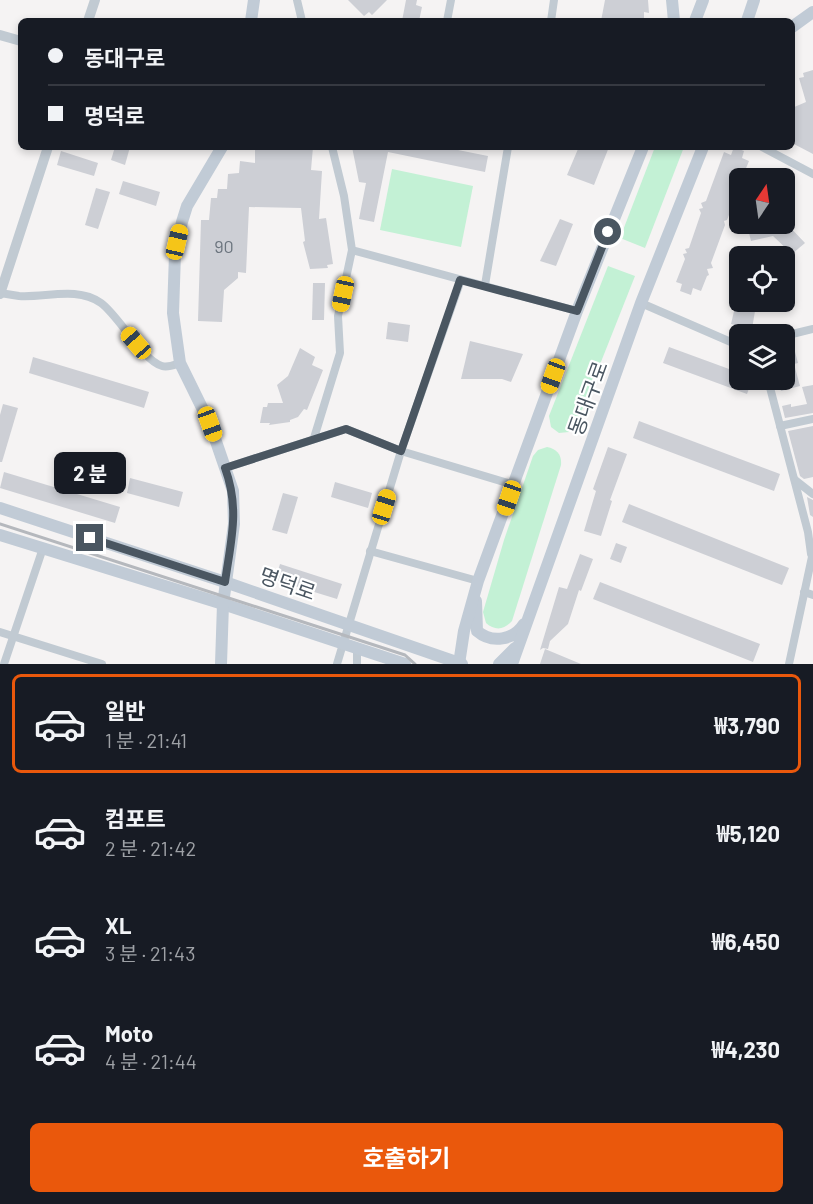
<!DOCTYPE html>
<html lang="ko">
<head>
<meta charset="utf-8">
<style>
  :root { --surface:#171b24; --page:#20242c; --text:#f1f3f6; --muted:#9ea1a6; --line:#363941; --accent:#ea580c }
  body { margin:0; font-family:Barlow,"Noto Sans KR",sans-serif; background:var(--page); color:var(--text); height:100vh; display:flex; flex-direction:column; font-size:22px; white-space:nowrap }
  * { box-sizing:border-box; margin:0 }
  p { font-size:20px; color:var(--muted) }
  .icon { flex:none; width:33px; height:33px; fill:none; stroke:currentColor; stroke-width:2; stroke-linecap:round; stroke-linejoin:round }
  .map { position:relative; height:664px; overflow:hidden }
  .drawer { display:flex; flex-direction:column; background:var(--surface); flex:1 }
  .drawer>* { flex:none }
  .banner { position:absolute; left:18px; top:18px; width:777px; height:132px; border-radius:9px; box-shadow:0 3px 9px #0003; display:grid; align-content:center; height:132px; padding:0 30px; background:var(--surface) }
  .needle { width:39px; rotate:13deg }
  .tools { position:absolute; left:729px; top:168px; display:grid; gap:12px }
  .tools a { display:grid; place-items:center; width:66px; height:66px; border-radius:9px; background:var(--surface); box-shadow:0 3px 9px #0003; font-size:30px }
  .end { position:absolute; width:27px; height:27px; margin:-14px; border:8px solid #4a5661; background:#fff; box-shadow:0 0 0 3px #fff }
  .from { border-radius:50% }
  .bubble { position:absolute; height:42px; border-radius:9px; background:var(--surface); box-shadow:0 3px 9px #0003; font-size:20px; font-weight:700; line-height:42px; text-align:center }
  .car { position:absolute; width:18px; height:36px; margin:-18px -9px; border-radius:8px; box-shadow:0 0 4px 2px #0007; background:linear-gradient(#f5c518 24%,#345 0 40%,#f5c518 0 76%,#345 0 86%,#f5c518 0) }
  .banner b { display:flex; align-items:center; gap:21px; height:57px; font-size:22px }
  .banner b+b { border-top:2px solid var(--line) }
  .banner i { width:15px; height:15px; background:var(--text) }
  ul { padding:10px 0 0; list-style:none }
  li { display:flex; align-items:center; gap:18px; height:99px; margin:0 12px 9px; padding:0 18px; border:3px solid transparent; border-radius:9px }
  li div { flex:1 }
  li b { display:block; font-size:22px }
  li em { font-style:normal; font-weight:700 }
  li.current { border-color:var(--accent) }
  li>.icon { width:54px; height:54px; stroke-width:1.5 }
  .action { display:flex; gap:12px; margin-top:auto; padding:12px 30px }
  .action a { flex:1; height:69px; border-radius:9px; background:var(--accent); color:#fff; font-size:24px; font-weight:700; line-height:69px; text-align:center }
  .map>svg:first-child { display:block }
  .green { fill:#c3f1d5 }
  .building { fill:#cdcfd5 }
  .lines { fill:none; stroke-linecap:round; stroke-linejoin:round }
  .minor { stroke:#c1cad2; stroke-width:8 }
  .tertiary { stroke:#c1cad2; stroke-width:10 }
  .secondary { stroke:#c1cbd6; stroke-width:12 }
  .rail { stroke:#b5b8bd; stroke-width:3 }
  .route { stroke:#4a5661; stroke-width:8 }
  .labels { text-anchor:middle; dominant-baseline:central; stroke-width:4.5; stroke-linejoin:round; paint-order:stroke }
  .number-label { font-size:18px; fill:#6b747e }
  .street-label { font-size:21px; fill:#4a5661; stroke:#fff }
</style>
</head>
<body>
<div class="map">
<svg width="813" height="664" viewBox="0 0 813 664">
  <rect width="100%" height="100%" fill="#f5f3f3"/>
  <g class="green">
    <polygon points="655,147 684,147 645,248 620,238"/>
    <polygon points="392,169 473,186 461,247 380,230"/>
    <polygon points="608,266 635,276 576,425 569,432 559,433 551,427 549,416"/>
    <path d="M547 447C557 449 562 455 561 465L512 621C504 630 495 631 486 623L483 612 504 540 533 456 538 450Z"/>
  </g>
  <g class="building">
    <polygon points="348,0 387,0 372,15 369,12 364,16"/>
    <polygon points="406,0 417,0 416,5 422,7 419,21 402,21"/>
    <polygon points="605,0 648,0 649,13 644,12 644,21 601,21"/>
    <polygon points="813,70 813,154 792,143 792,108 806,102 799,78 804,77 803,73"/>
    <polygon points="115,147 130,147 125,165 111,160"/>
    <polygon points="255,147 313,147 311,170 322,171 319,219 326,218 333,264 327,265 328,268 310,269 303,242 305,241 301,208 249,207 246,273 238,272 238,278 224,290 222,322 198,321 201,220 209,220 211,198 217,198 218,189 227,189 228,174 239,173 240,161 255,163"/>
    <polygon points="352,147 443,147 488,156 485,172 388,152 374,222 359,219 366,183 359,182"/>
    <polygon points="583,147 609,147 594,185 567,175 578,149 582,150"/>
    <polygon points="734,147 744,151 742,158 749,161 742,178 740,178 740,187 727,220 724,221 725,225 711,263 713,268 707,269 709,275 707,276 701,291 693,288 691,295 680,291 682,284 676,282 685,259 683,254 687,253 685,249 689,248 701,213 699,209 703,208 701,203 706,201 724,152 731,155"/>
    <polygon points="61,151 98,163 94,176 57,165"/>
    <polygon points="123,181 160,192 156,206 119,194"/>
    <polygon points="96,188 110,192 98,229 85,225"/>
    <polygon points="784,199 793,201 787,222 784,221"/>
    <polygon points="560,219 573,224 556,266 540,261"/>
    <polygon points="754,224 787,224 805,243 792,254 773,236 751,241 747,225"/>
    <polygon points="313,283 325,283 324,320 312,320"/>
    <polygon points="735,307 755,311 752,329 731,324"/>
    <polygon points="388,322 410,325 408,342 386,339"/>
    <polygon points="470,341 523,354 511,382 502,379 461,379"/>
    <polygon points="669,347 740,373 740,380 752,380 747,394 663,363"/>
    <polygon points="300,348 315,357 312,365 323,370 307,410 304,409 298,417 290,420 290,422 269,425 270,423 260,423 263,407 267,407 268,403 283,403 277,385 288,376"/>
    <polygon points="794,348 798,363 794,364 800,386 781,391 778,380 784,380 784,350"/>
    <polygon points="33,357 149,392 144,408 29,373"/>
    <polygon points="813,385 813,413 785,418 782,406 791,404 791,407 807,404 802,387"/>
    <polygon points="3,404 18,408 2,462 0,462 0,415"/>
    <polygon points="639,421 780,474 774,491 633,438"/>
    <polygon points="813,426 813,477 804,479 800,476 788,431"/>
    <polygon points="608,447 627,454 610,500 612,501 601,536 584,531 596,491 593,489"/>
    <polygon points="4,472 120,507 115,523 0,488"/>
    <polygon points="130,478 183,492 179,507 127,493"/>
    <polygon points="335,482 372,493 368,508 331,497"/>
    <polygon points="283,493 298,497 287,534 272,530"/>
    <polygon points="807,497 813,500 813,517 810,515"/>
    <polygon points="629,504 789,568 782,585 622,522"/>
    <polygon points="616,543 627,547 621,563 610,559"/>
    <polygon points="580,554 593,559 581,591 579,590 568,624 550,641 548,649 543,648 540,650 559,587 567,589"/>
    <polygon points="280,564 342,584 337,599 275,580"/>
    <polygon points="600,582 760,644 753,662 593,599"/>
    <polygon points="545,649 581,664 540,664"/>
  </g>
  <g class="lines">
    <g class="minor">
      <polyline points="297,0 302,21"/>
      <polyline points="447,21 451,0"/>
      <polyline points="551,21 554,0"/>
      <polyline points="332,147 344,196 352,250 577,311"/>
      <polyline points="762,147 813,174"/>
      <polyline points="485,285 508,147"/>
      <path d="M0 293C6 294 13 295 19 296 45 298 77 286 101 303 119 316 143 361 162 366 168 368 174 365 180 363"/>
      <polyline points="641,303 740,346"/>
      <polyline points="784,336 813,329"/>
      <polyline points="768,380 808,532 811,554"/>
      <polyline points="780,426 813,419"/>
      <polyline points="314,438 340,353 338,316 352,250"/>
      <polyline points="225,468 346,429 401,451 514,485"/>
      <polyline points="795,480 813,494"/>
      <polyline points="370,551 478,581"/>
      <polyline points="804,592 813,595"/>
      <polyline points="0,632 102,664"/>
      <polyline points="4,664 43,548"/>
      <polyline points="337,664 401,451 461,280"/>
      <polyline points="357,664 357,649"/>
      <polyline points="789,664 813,552"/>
    </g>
    <g class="tertiary">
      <polyline points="88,21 95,0"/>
      <polyline points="0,35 21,41"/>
      <polyline points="0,294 48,147"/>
    </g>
    <g class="secondary">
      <polyline points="672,0 674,21"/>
      <polyline points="251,21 254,0"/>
      <polyline points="695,21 703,0"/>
      <polyline points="747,21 754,0"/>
      <polyline points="792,27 813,12"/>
      <polyline points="0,508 225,582 462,664"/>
      <polyline points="0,535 223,604 405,664"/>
      <path d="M476 601 477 631C492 644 514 640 524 624"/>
      <polyline points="221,664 223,604 234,524 233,491 210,424 180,363 173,313 175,254 182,222 187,206 222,147"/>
      <polyline points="459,664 464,631 478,581 577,311 643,147"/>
      <polyline points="499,664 515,648"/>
      <polyline points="512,664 641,303 703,147"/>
    </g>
    <polyline class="rail" points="0,524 405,655 415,664"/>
  </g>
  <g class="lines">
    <path class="route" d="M90 538 225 582C231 540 240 509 225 468L346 429 401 451 460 280 577 311 608 232"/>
  </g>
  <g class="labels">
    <g class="number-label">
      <text x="224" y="246">90</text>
    </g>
    <g class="street-label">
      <text transform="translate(587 398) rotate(-70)">동대구로</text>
      <text transform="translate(288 583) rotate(19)">명덕로</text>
    </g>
  </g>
</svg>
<div class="tools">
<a><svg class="needle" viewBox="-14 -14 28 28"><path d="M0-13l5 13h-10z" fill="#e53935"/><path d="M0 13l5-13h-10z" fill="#9ea1a6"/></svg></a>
<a><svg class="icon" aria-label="locate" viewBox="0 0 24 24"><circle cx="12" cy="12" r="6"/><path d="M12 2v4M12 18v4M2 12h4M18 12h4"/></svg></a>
<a><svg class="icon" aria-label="layers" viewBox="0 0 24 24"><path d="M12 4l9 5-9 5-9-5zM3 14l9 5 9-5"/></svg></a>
</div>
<i class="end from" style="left:608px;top:232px"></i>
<i class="end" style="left:90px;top:538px"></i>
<div class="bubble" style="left:54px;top:452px;width:72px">2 분</div>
<i class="car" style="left:177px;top:242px;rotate:13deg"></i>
<i class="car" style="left:343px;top:294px;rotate:192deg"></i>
<i class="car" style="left:136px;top:343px;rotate:319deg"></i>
<i class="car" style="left:553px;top:376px;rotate:200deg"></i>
<i class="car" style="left:210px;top:424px;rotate:160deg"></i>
<i class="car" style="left:509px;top:498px;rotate:199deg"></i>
<i class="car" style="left:384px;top:507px;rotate:17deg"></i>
<div class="banner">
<b><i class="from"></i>동대구로</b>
<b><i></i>명덕로</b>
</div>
</div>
<section class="drawer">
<ul>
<li class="current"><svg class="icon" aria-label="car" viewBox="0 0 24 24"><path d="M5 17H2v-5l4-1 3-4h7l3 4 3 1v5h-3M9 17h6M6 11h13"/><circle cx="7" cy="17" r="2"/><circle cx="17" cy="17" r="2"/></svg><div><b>일반</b><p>1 분 · 21:41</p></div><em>₩3,790</em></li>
<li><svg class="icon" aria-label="car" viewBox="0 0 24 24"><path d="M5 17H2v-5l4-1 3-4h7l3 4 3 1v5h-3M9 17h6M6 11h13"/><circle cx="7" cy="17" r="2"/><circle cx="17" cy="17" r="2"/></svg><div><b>컴포트</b><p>2 분 · 21:42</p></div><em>₩5,120</em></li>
<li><svg class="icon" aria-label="car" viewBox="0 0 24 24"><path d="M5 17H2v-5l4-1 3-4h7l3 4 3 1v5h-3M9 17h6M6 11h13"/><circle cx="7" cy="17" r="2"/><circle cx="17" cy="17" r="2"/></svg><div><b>XL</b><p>3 분 · 21:43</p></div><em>₩6,450</em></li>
<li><svg class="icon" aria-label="car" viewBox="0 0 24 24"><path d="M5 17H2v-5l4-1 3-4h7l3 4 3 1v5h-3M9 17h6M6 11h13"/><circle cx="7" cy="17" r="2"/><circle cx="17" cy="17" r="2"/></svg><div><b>Moto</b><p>4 분 · 21:44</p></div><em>₩4,230</em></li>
</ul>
<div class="action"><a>호출하기</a></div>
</section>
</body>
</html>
